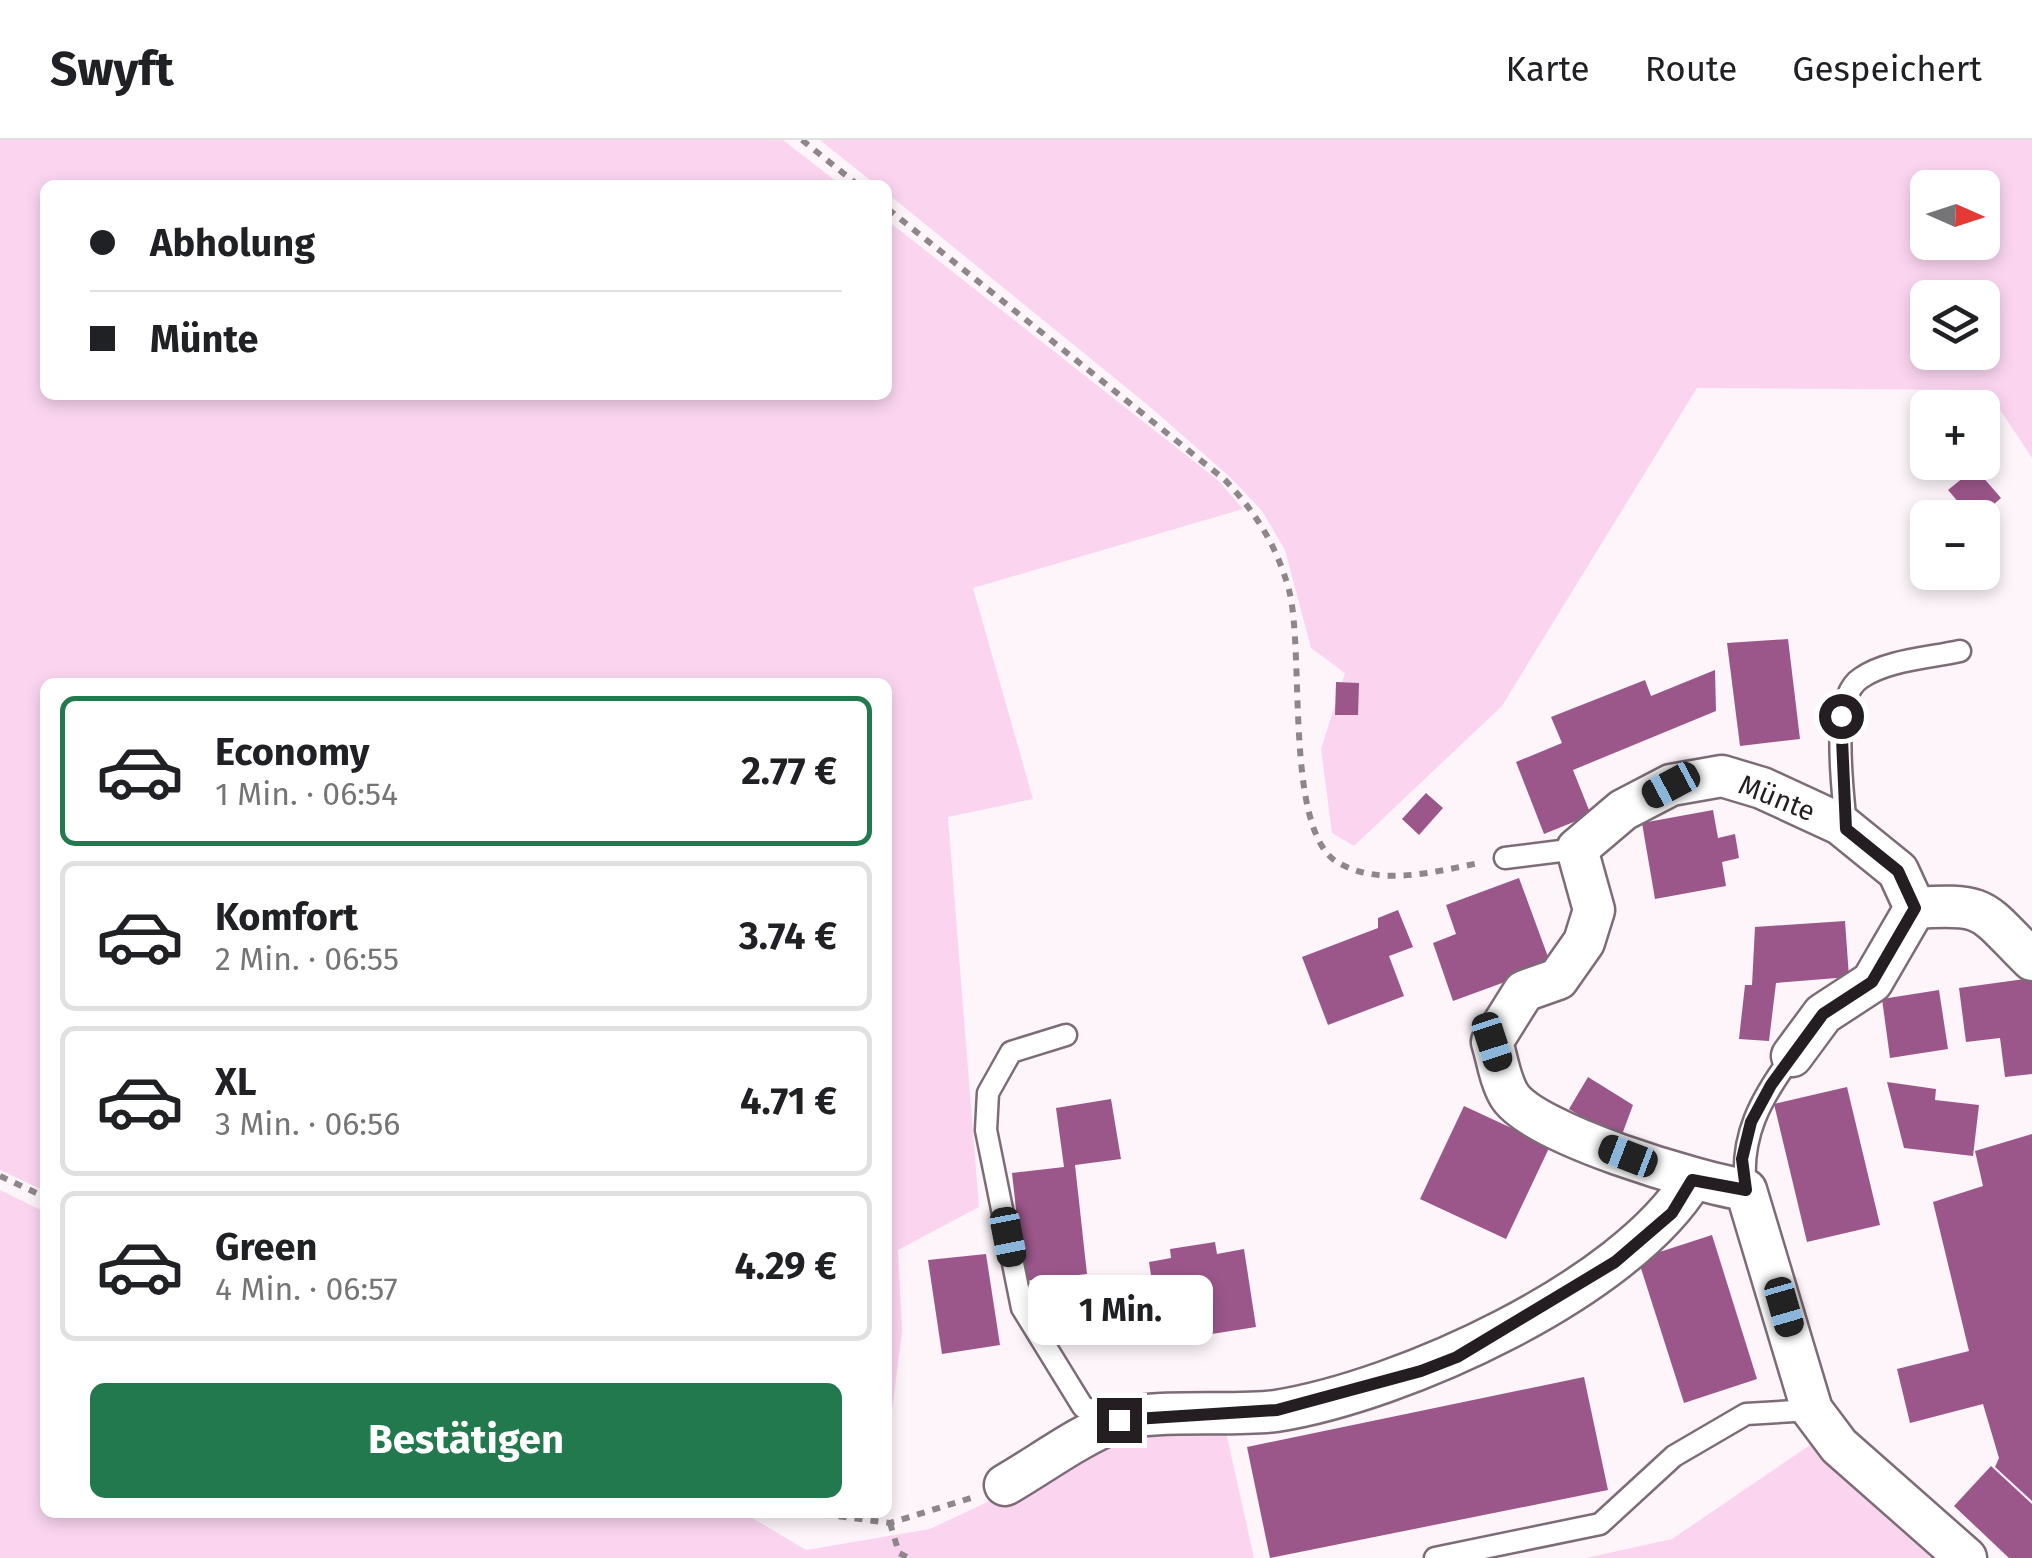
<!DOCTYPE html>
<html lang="de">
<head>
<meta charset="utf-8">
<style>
  :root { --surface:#fff; --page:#f2f2f2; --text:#202124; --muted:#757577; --line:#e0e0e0; --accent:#21794d }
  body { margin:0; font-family:"Fira Sans",sans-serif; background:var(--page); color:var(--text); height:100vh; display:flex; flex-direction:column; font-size:38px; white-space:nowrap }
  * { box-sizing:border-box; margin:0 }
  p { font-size:32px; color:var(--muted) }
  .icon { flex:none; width:55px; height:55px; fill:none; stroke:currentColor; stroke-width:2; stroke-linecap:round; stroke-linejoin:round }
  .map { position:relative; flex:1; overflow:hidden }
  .details { position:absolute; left:40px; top:538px; width:852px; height:840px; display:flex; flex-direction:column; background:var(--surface); border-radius:15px; box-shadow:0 5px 15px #0003 }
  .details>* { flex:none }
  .banner { position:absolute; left:40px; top:40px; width:852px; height:220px; border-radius:15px; box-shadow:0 5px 15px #0003; display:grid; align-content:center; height:220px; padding:0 50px; background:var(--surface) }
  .needle { width:65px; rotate:93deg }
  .tools { position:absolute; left:1910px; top:30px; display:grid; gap:20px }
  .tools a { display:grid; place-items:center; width:90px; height:90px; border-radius:15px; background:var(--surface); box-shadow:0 5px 15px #0003; font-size:50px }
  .end { position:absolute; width:45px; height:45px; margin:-22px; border:12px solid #241d22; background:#fff; box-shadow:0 0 0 5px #fff }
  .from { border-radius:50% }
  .bubble { position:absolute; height:70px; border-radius:15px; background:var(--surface); box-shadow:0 5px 15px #0003; font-size:32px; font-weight:700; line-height:70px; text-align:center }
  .car { position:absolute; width:30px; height:60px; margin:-30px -15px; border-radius:12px; box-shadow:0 0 8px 2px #0007; background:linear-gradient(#222 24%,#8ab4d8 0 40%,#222 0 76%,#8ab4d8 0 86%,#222 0) }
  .banner b { display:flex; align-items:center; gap:35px; height:95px; font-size:38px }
  .banner b+b { border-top:2px solid var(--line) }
  .banner i { width:25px; height:25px; background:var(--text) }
  ul { padding:18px 0 0; list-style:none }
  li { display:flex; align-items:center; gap:30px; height:150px; margin:0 20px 15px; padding:0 30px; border:5px solid var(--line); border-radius:15px }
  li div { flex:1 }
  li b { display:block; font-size:38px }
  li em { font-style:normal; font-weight:700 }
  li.current { border-color:var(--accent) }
  li>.icon { width:90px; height:90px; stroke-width:1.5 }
  .action { display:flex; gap:20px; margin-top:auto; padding:20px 50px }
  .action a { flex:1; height:115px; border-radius:15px; background:var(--accent); color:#fff; font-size:40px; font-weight:700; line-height:115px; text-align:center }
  header { display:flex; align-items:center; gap:60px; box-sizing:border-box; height:140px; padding:0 50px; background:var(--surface); border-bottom:2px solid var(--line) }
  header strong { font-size:48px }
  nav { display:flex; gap:55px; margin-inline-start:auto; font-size:35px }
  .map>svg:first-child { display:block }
  .green { fill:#fbd5f0; fill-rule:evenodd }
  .building { fill:#9b578a }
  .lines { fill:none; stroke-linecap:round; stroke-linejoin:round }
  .service-casing { stroke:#7d6c78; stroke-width:25 }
  .minor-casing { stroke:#7d6c78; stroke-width:45 }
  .path { stroke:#8e868b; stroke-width:6; stroke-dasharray:8 8; stroke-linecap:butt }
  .service { stroke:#fff; stroke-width:20 }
  .minor { stroke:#fff; stroke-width:40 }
  .route { stroke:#241d22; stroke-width:12 }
  .labels { text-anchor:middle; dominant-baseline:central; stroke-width:8; stroke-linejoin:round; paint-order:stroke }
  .street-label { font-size:28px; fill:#241d22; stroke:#fff }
</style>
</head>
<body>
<header>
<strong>Swyft</strong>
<nav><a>Karte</a><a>Route</a><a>Gespeichert</a></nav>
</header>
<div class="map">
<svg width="2032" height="1418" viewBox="0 0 2032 1418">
  <rect width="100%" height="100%" fill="#fdf5fa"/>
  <g class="green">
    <polygon points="0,0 783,0 841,45 45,45 45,255 888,255 888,81 1219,341 1243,369 973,448 1033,659 948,677 979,1067 898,1110 902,1191 888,1303 888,542 45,542 45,1051 0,1030"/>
    <path d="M820 0H2032V318L1987 250 1697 248 1502 566 1354 706 1332 693 1321 609 1345 533 1311 508 1285 410 1262 371 1230 337 1149 266 888 54V45H876ZM1928 48H1982V102H1928ZM1928 158H1982V212H1928Z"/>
    <polygon points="0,1050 45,1072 45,1372 744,1373 806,1410 930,1389 1127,1296 1224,1283 1254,1418 0,1418"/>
    <polygon points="1813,1303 1942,1407 1934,1418 1586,1418 1672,1399"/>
  </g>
  <g class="building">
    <polygon points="1975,328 2001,358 1978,378 1972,378 1948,350"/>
    <polygon points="1788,499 1800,599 1740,606 1727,503"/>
    <polygon points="1715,530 1716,571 1573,630 1591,675 1544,694 1516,622 1562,603 1551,577 1645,540 1651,556"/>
    <polygon points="1336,542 1359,543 1358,575 1335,575"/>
    <polygon points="1426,653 1443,668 1419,695 1402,679"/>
    <polygon points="1713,670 1718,698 1735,694 1739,718 1722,722 1726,746 1655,759 1642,683"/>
    <polygon points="1519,738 1551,825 1453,861 1433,803 1456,794 1446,765"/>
    <polygon points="1398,770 1413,807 1389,816 1404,856 1328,885 1302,817 1378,788 1378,778"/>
    <polygon points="1845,781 1849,837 1776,843 1769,901 1739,899 1745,845 1752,845 1755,787"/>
    <polygon points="2032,838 2032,934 2005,937 2000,898 1966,902 1959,848"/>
    <polygon points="1939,850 1948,909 1890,918 1882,859"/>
    <polygon points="1588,937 1633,965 1620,1000 1569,969"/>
    <polygon points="1887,942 1936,949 1935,960 1979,965 1973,1016 1904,1008"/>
    <polygon points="1847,947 1880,1085 1807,1102 1774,964"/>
    <polygon points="1111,959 1121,1019 1075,1025 1087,1134 1024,1141 1012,1033 1064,1027 1056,968"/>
    <polygon points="1464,966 1550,1006 1506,1099 1420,1059"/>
    <polygon points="2032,994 2032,1361 1995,1327 1999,1318 1983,1264 1910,1283 1897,1229 1969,1211 1933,1062 1983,1046 1975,1011"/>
    <polygon points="1712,1095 1757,1239 1684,1263 1638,1119"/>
    <polygon points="1215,1102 1217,1114 1244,1109 1256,1187 1161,1202 1149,1122 1171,1118 1170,1109"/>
    <polygon points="986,1114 1000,1205 942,1214 928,1120"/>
    <polygon points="1584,1237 1608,1350 1270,1418 1247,1307"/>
    <polygon points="1991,1326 2032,1364 2032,1418 2009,1418 1954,1366"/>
  </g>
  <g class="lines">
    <defs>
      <g id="service">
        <path d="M1846 689C1844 653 1828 559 1861 538 1887 520 1929 518 1960 511"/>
        <polyline points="1505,718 1577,709"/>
        <polyline points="1066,895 1011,912 988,953 986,990 1022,1168 1083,1267 1117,1279"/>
        <path d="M1746 1050C1739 997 1761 958 1792 916"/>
        <polyline points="1435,1418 1600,1384 1674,1316 1746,1274 1812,1270"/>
      </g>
      <g id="minor">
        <path d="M1915 768C1989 763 1981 770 2032 820"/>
        <path d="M1792 916 1823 874 1872 842 1915 768 1898 731 1840 684 1762 648 1722 636 1671 645 1623 670 1577 709 1594 770 1584 802 1558 839 1524 851 1492 902C1497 918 1500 940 1509 955 1532 994 1700 1043 1746 1050L1812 1270 1839 1306 1966 1418"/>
        <path d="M1005 1345C1040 1325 1078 1296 1117 1281 1150 1268 1235 1277 1276 1271 1402 1251 1625 1150 1692 1040"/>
      </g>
    </defs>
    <use href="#service" class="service-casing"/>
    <use href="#minor" class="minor-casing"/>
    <g class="path">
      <polyline points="802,0 858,45"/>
      <path d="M888 69 1224 339C1255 371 1277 406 1289 450 1305 512 1284 689 1337 722 1379 747 1434 732 1479 723"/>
      <polyline points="0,1036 45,1057"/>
      <polyline points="807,1372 890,1383 971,1358"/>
      <polyline points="890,1383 899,1413 909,1418"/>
    </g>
    <use href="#service" class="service"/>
    <use href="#minor" class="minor"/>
  </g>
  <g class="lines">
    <polyline class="route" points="1119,1280 1277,1270 1421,1231 1457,1217 1615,1122 1672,1073 1692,1040 1746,1050 1742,1019 1751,982 1771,945 1823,874 1872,842 1915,768 1898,731 1846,689 1841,576"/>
  </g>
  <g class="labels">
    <g class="street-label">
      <text transform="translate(1777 658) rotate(22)">Münte</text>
    </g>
  </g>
</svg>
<div class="tools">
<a><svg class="needle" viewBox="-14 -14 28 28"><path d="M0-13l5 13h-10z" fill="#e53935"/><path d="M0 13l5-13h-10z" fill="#757577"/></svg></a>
<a><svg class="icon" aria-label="layers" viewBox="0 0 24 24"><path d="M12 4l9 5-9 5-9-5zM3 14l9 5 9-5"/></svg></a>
<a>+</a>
<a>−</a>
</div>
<i class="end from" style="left:1841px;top:576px"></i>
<i class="end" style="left:1119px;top:1280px"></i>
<div class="bubble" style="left:1028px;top:1135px;width:185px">1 Min.</div>
<i class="car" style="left:1671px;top:645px;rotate:242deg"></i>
<i class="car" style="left:1492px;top:902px;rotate:162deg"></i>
<i class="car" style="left:1628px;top:1016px;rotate:291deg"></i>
<i class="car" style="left:1008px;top:1097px;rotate:169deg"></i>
<i class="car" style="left:1784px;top:1167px;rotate:164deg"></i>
<div class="banner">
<b><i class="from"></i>Abholung</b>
<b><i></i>Münte</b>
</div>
<section class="details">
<ul>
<li class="current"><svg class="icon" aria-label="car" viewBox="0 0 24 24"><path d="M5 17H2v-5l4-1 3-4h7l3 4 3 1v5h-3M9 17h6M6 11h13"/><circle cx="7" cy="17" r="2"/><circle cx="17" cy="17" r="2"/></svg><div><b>Economy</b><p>1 Min. · 06:54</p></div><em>2.77 €</em></li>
<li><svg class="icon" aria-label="car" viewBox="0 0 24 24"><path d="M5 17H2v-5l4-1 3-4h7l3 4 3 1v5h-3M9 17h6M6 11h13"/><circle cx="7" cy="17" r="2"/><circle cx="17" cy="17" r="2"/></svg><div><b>Komfort</b><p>2 Min. · 06:55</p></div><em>3.74 €</em></li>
<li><svg class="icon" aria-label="car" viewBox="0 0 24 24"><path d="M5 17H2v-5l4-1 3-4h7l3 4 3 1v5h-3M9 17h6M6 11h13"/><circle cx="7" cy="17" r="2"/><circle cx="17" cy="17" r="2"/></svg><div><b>XL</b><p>3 Min. · 06:56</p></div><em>4.71 €</em></li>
<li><svg class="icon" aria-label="car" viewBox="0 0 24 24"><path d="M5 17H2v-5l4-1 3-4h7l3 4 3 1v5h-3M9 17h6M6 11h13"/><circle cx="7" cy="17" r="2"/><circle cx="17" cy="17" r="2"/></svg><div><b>Green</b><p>4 Min. · 06:57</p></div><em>4.29 €</em></li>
</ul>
<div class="action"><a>Bestätigen</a></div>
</section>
</div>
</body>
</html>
